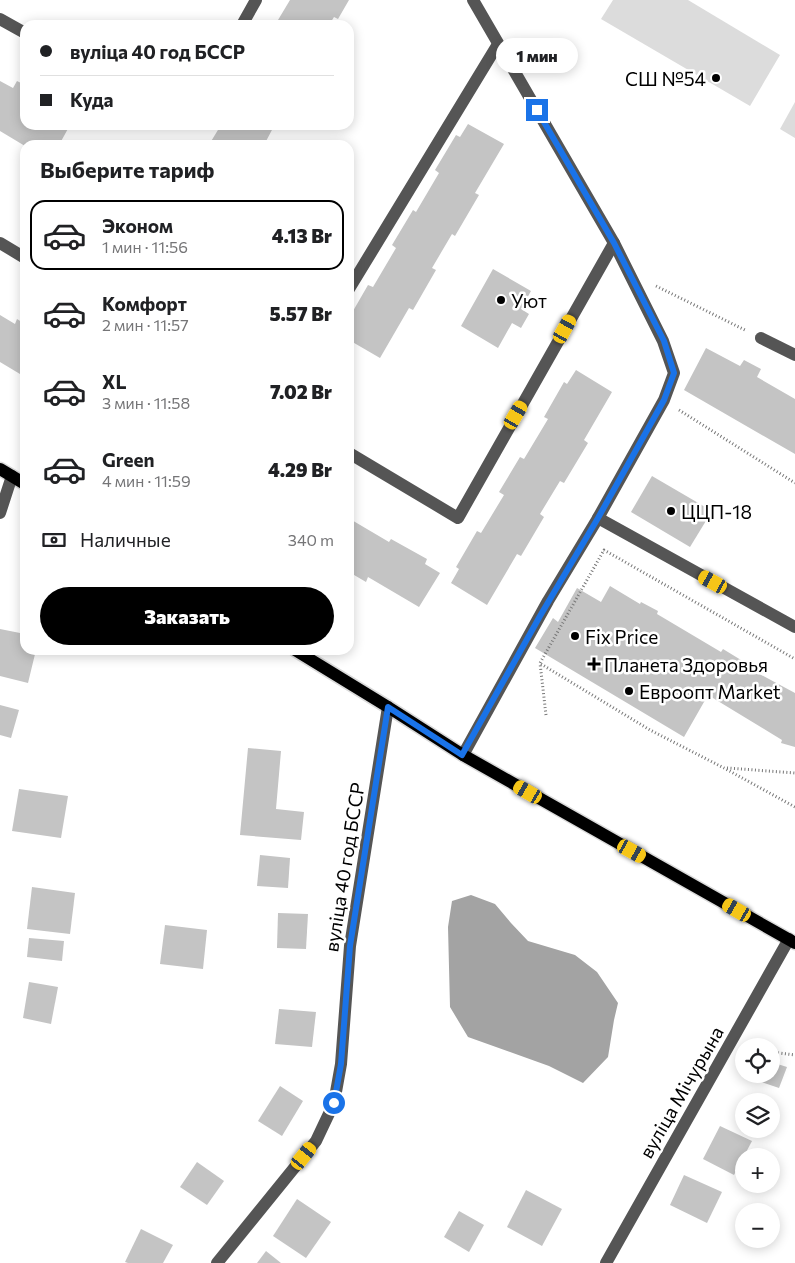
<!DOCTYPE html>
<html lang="ru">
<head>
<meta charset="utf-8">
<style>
  :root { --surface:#fff; --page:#f2f2f2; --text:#202124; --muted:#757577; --line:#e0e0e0; --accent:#000 }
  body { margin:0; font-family:Commissioner,sans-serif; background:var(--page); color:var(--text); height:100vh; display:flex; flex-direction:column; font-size:19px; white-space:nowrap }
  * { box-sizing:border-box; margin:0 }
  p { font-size:16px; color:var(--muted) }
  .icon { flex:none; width:28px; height:28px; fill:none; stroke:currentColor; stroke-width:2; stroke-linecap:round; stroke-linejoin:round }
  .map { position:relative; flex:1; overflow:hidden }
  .side { position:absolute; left:20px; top:140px; width:334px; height:515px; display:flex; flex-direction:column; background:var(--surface); border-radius:15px; box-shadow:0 2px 12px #0003 }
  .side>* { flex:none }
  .banner { position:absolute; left:20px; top:20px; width:334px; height:110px; border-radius:15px; box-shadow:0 2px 12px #0003; display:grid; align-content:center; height:110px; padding:0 20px; background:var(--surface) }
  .buttons { position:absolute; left:735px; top:1038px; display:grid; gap:10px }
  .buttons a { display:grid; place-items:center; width:45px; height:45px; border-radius:50%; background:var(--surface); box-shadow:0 2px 12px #0003; font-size:25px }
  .end { position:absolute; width:22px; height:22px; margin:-11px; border:6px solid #1a73e8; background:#fff; box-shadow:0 0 0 2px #fff }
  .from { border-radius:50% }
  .bubble { position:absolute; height:35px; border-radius:18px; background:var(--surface); box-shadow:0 2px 12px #0003; font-size:16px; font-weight:800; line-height:35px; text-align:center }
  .car { position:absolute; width:15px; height:30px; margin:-15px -8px; border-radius:6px; box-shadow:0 0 4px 1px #0007; background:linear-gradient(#f5c518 24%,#345 0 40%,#f5c518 0 76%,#345 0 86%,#f5c518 0) }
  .banner b { display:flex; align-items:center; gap:18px; height:48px; font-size:19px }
  .banner b+b { border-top:1px solid var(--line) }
  .banner i { width:12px; height:12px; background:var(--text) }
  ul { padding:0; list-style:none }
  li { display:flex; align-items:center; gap:15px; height:70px; margin:0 10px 8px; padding:0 10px; border:2px solid transparent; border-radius:15px }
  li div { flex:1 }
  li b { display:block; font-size:19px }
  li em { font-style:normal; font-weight:800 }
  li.current { border-color:var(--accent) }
  li>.icon { width:45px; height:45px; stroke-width:1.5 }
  h2 { padding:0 20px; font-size:22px; line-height:60px }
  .pay { display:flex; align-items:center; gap:12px; height:55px; padding:0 20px; font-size:19px }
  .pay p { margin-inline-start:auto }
  .action { display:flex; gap:10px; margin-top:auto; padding:10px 20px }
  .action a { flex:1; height:58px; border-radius:30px; background:var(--accent); color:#fff; font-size:20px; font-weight:800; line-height:58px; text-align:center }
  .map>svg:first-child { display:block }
  .green { fill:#dcdcdc }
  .water { fill:#a3a3a3 }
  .building { fill:#c4c4c4 }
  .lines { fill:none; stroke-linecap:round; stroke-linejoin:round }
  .major-casing { stroke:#dbdbdb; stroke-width:15 }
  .path { stroke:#777; stroke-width:3; stroke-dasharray:1 2.5; stroke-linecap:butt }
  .minor { stroke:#555; stroke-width:12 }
  .major { stroke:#000; stroke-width:12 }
  .route { stroke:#1a73e8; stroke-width:6 }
  .poi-dot { fill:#000; stroke:#fff; stroke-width:2 }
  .labels { text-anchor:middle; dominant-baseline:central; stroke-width:5; stroke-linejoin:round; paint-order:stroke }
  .poi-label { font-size:19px; fill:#000; stroke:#fff; text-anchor:start }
  .street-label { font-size:19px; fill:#000; stroke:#fff }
</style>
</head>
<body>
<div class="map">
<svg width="795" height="1263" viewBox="0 0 795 1263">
  <rect width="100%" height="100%" fill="#fff"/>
  <g class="green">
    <polygon points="613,0 688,0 780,55 750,106 601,19"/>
    <polygon points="795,102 795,138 780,129"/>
  </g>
  <polygon class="water" points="471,895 495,904 511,923 528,941 575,955 597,972 618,1003 614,1020 608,1057 583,1083 549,1066 468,1037 450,1007 448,927 452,901"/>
  <g class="building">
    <polygon points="290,0 349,0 338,19 334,17 329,25 275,25"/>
    <polygon points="0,81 13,88 17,81 25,85 25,125 70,125 59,145 25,145 25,146 0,131"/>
    <polygon points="468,124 504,144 475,193 479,195 455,236 452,234 432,268 436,270 413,310 409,308 380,358 349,340 349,328 353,322 349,320 349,318 368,285 373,287 396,248 392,245 413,210 416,212 439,173 435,170 456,135 460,137"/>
    <polygon points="221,125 270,125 269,126 273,128 264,145 205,145 207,141 210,143"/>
    <polygon points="493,269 531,291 521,309 529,314 521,328 512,323 498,348 461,326"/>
    <polygon points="0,315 15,324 17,319 25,324 25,377 0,362"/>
    <polygon points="706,348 740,366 744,360 761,369 757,377 795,399 795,454 684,390"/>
    <polygon points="576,370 612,392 584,440 588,443 564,483 560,481 540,514 544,517 521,556 517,554 487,605 451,583 459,569 456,567 477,531 481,533 504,495 499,492 520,457 524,459 548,419 544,417 564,382 567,384"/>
    <polygon points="652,476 712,511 690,547 631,512"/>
    <polygon points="349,513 352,515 350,519 389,542 391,539 427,559 425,564 440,573 419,607 368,577 366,582 349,572"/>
    <polygon points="610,586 640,604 641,602 658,611 657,614 721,652 723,649 741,660 739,663 795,693 795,747 781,743 782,740 708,695 684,737 535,648 553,618 558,622 577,588 601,602"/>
    <polygon points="0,629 25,634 25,650 36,650 28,683 0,676"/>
    <polygon points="0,705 19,710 11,738 0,735"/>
    <polygon points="248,748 281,751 276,809 304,812 301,840 240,835"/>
    <polygon points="19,789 68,796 61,838 12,831"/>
    <polygon points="260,855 290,858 288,888 257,886"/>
    <polygon points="32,887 75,893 70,934 27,929"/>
    <polygon points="278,913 308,914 306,949 277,948"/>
    <polygon points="165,925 207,930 203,969 160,964"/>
    <polygon points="29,938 64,941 62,961 27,957"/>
    <polygon points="29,982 58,987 51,1024 23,1018"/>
    <polygon points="279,1009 316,1012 312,1047 275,1044"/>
    <polygon points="771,1062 787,1067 779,1088 747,1077 748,1074 771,1074"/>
    <polygon points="280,1086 303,1101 282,1136 258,1121"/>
    <polygon points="720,1126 752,1141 734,1175 703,1159"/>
    <polygon points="197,1162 224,1181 207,1205 180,1187"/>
    <polygon points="684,1175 722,1192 707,1223 670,1205"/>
    <polygon points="526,1190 562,1209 542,1246 507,1227"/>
    <polygon points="297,1199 331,1222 306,1258 273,1236"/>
    <polygon points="459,1211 484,1225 469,1252 444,1237"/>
    <polygon points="141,1229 173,1245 163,1263 128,1263 125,1262"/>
    <polygon points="266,1251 281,1263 257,1263"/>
  </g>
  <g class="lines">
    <defs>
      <g id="major">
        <polyline points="0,469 25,484"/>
        <polyline points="295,650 388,707 463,755 795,943"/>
      </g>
    </defs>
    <use href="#major" class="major-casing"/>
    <g class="path">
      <polyline points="656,286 747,331"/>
      <polyline points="679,410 795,483"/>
      <polyline points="541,664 650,730 724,768 795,807"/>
      <polyline points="546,715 540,663 604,550 795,659"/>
      <polyline points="727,768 795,773"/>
      <polyline points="771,1052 795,1055"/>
    </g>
    <g class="minor">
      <polyline points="0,19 25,33"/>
      <polyline points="242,25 256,0"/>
      <polyline points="0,243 25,258"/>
      <polyline points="349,289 498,44"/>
      <polyline points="761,338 795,355"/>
      <polyline points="349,453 458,518 614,243"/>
      <polyline points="0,513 12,476"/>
      <polyline points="598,518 795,627"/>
      <polyline points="463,755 548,601 598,518 664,400 674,373 663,341 614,243 473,0"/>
      <polyline points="217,1263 316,1141 334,1103 341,1064 350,946 388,707"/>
      <polyline points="606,1263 789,939"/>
    </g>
    <use href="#major" class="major"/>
  </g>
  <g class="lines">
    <polyline class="route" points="334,1103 341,1064 350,946 388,707 462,755 540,616 598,518 664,400 674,373 664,341 614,243 537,110"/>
  </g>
  <g class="poi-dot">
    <circle cx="716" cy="78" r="5"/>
    <circle cx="501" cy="300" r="5"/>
    <circle cx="671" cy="511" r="5"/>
    <circle cx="575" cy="636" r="5"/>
    <path d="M591.5 656.5h5v5h5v5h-5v5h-5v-5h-5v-5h5z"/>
    <circle cx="629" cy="691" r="5"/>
  </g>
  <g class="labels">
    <g class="poi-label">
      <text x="706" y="78" text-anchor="end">СШ №54</text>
      <text x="511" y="300">Уют</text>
      <text x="681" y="511">ЦЦП-18</text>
      <text x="585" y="636">Fix Price</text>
      <text x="604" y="664">Планета Здоровья</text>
      <text x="639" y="691">Евроопт Market</text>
    </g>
    <g class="street-label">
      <text transform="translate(344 867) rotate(-81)">вуліца 40 год БССР</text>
      <text transform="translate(681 1092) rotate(-60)">вуліца Мічурына</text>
    </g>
  </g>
</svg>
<div class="buttons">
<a><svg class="icon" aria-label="locate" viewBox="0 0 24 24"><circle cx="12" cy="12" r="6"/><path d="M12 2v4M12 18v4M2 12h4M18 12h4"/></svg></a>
<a><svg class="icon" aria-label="layers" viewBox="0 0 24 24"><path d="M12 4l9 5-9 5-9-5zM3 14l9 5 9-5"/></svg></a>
<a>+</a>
<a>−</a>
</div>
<i class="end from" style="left:334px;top:1103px"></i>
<i class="end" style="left:537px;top:110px"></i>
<div class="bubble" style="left:496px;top:38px;width:82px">1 мин</div>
<i class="car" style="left:565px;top:329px;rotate:29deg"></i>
<i class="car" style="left:516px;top:415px;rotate:30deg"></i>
<i class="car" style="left:713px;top:582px;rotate:299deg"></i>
<i class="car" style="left:528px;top:792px;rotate:300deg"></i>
<i class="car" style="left:632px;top:851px;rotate:119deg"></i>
<i class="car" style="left:737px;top:910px;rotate:300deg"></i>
<i class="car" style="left:304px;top:1156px;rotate:39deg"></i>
<div class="banner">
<b><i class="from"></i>вуліца 40 год БССР</b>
<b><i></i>Куда</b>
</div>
<section class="side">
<h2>Выберите тариф</h2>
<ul>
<li class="current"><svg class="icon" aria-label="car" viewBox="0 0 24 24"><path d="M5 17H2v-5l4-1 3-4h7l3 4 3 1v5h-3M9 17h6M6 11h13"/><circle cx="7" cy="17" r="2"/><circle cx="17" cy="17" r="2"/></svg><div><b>Эконом</b><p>1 мин · 11:56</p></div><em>4.13 Br</em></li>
<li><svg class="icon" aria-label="car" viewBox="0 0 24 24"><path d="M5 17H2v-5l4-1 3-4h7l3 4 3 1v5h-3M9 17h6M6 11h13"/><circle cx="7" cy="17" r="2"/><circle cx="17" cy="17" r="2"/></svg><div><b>Комфорт</b><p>2 мин · 11:57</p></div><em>5.57 Br</em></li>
<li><svg class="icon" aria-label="car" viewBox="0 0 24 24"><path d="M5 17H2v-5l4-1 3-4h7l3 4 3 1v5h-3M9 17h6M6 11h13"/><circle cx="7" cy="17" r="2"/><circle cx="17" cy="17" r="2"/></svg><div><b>XL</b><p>3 мин · 11:58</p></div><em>7.02 Br</em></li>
<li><svg class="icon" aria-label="car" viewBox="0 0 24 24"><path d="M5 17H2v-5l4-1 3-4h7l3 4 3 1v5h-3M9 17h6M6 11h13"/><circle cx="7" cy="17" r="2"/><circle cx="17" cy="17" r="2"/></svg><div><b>Green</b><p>4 мин · 11:59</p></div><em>4.29 Br</em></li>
</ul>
<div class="pay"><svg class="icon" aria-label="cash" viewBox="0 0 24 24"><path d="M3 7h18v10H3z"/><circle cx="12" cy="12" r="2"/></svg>Наличные<p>340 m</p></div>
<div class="action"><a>Заказать</a></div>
</section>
</div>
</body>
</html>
